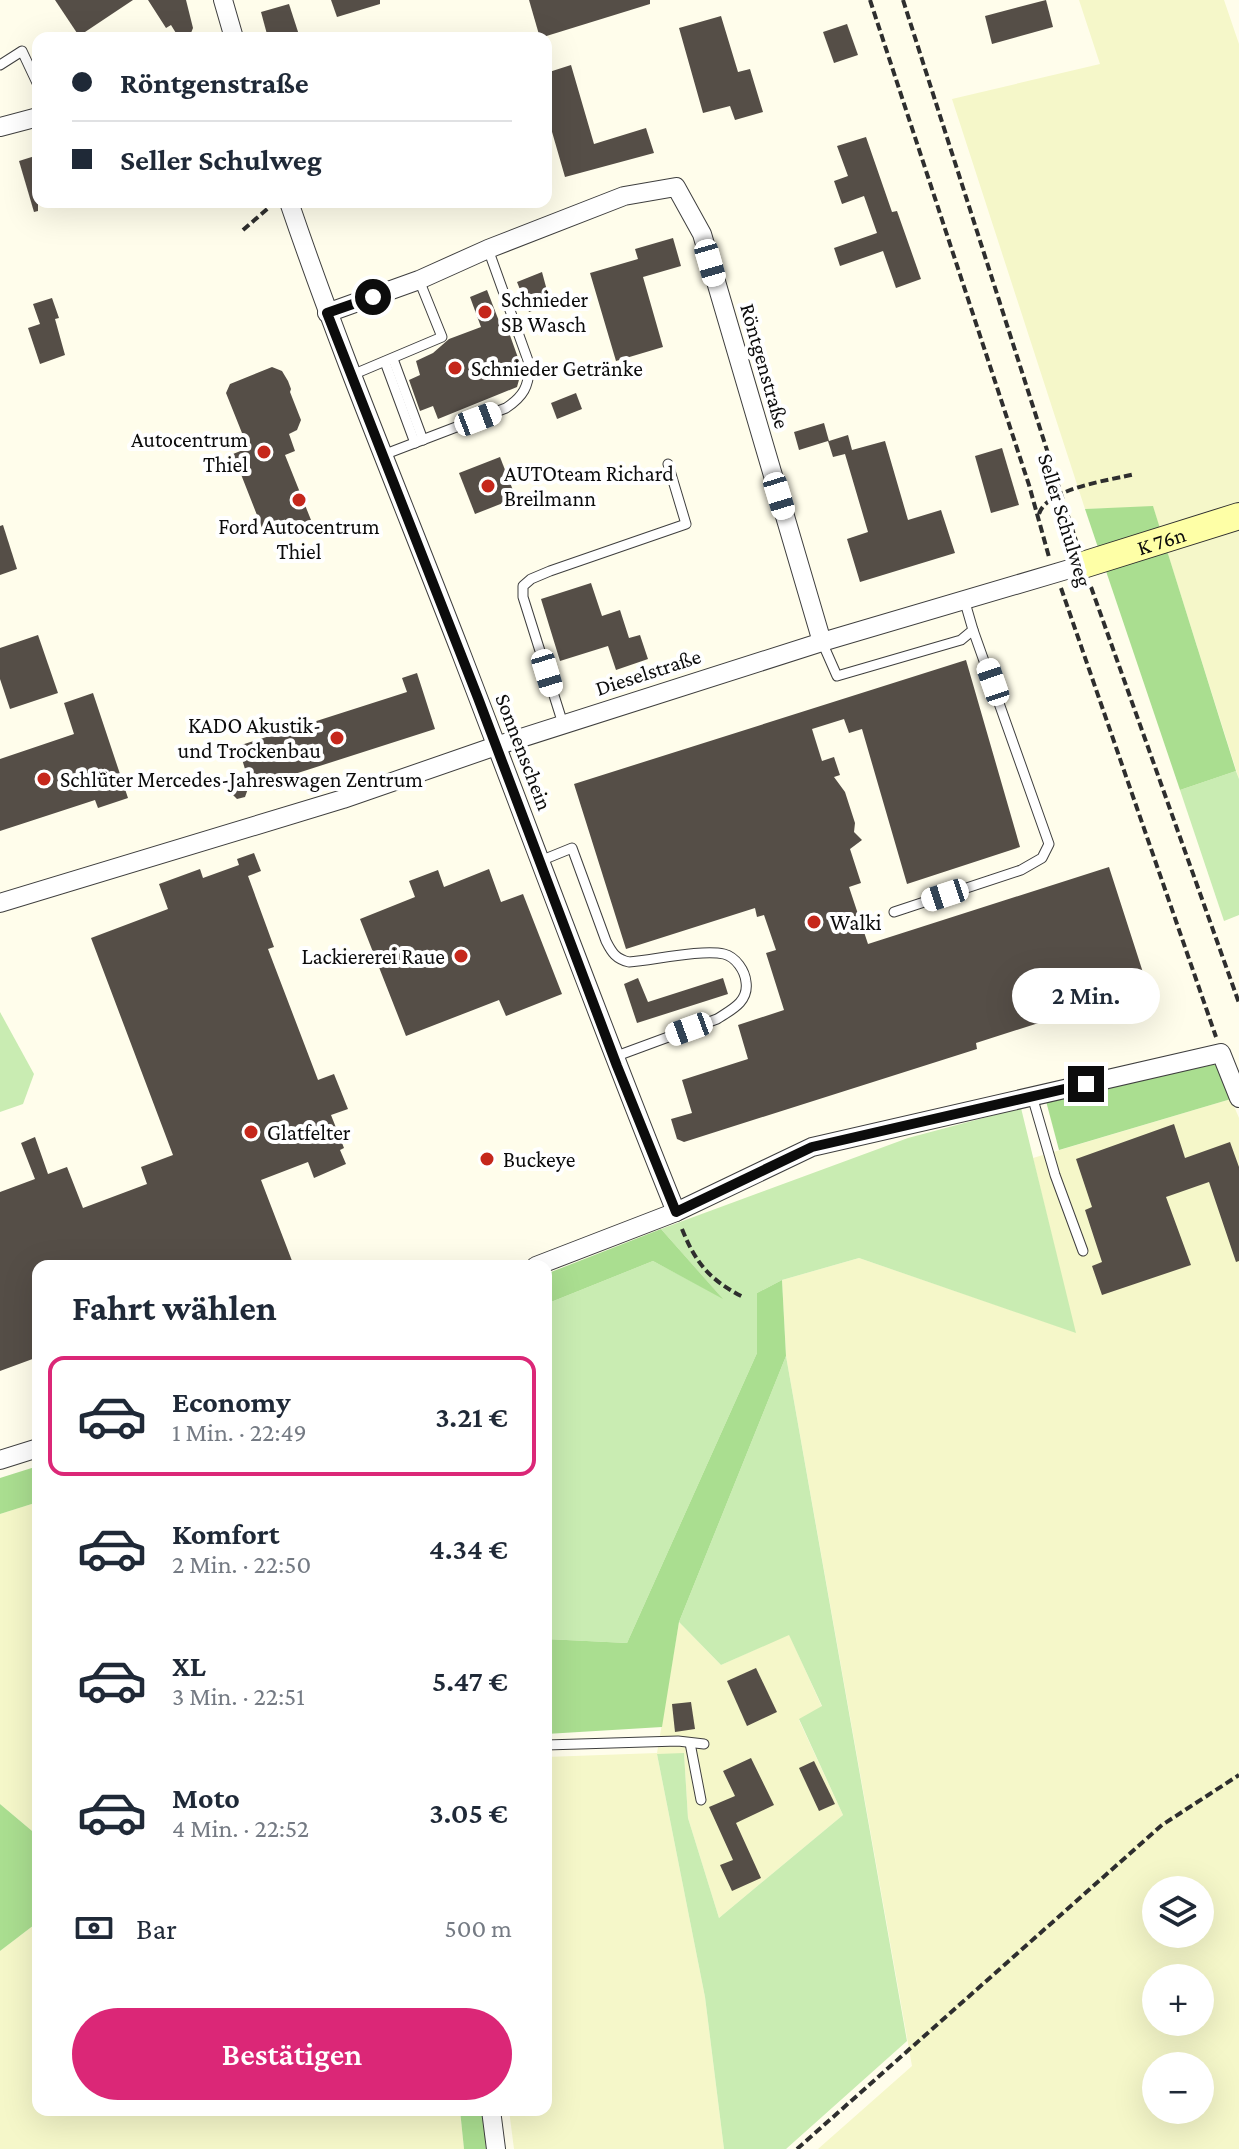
<!DOCTYPE html>
<html lang="de">
<head>
<meta charset="utf-8">
<style>
  :root { --surface:#fff; --page:#f6f6f7; --text:#1f2937; --muted:#747a83; --line:#e0e1e3; --accent:#db2777 }
  body { margin:0; font-family:"Crimson Pro",serif; background:var(--page); color:var(--text); height:100vh; display:flex; flex-direction:column; font-size:30px; white-space:nowrap }
  * { box-sizing:border-box; margin:0 }
  p { font-size:26px; color:var(--muted) }
  .icon { flex:none; width:44px; height:44px; fill:none; stroke:currentColor; stroke-width:2; stroke-linecap:round; stroke-linejoin:round }
  .map { position:relative; flex:1; overflow:hidden }
  .drawer { position:absolute; left:32px; top:1260px; width:520px; height:856px; display:flex; flex-direction:column; background:var(--surface); border-radius:16px; box-shadow:0 8px 32px #0002 }
  .drawer>* { flex:none }
  .hud { position:absolute; left:32px; top:32px; width:520px; height:176px; border-radius:16px; box-shadow:0 8px 32px #0002; display:grid; align-content:center; height:176px; padding:0 40px; background:var(--surface) }
  .fabs { position:absolute; left:1142px; top:1876px; display:grid; gap:16px }
  .fabs a { display:grid; place-items:center; width:72px; height:72px; border-radius:50%; background:var(--surface); box-shadow:0 8px 32px #0002; font-size:40px }
  .end { position:absolute; width:36px; height:36px; margin:-18px; border:10px solid #0c0c0c; background:#fff; box-shadow:0 0 0 4px #fff }
  .from { border-radius:50% }
  .bubble { position:absolute; height:56px; border-radius:28px; background:var(--surface); box-shadow:0 8px 32px #0002; font-size:26px; font-weight:600; line-height:56px; text-align:center }
  .car { position:absolute; width:24px; height:48px; margin:-24px -12px; border-radius:10px; box-shadow:0 0 6px 2px #0007; background:linear-gradient(#fff 24%,#345 0 40%,#fff 0 76%,#345 0 86%,#fff 0) }
  .hud b { display:flex; align-items:center; gap:28px; height:76px; font-size:30px }
  .hud b+b { border-top:2px solid var(--line) }
  .hud i { width:20px; height:20px; background:var(--text) }
  ul { padding:0; list-style:none }
  li { display:flex; align-items:center; gap:24px; height:120px; margin:0 16px 12px; padding:0 24px; border:4px solid transparent; border-radius:16px }
  li div { flex:1 }
  li b { display:block; font-size:30px }
  li em { font-style:normal; font-weight:600 }
  li.active { border-color:var(--accent) }
  li>.icon { width:72px; height:72px; stroke-width:1.5 }
  h2 { padding:0 40px; font-size:36px; line-height:96px }
  .pay { display:flex; align-items:center; gap:20px; height:88px; padding:0 40px; font-size:30px }
  .pay p { margin-inline-start:auto }
  .cta { display:flex; gap:16px; margin-top:auto; padding:16px 40px }
  .cta a { flex:1; height:92px; border-radius:48px; background:var(--accent); color:#fff; font-size:32px; font-weight:600; line-height:92px; text-align:center }
  .map>svg:first-child { display:block }
  .farmland { fill:#f5f7c9; fill-rule:evenodd }
  .green { fill:#c9ecb2 }
  .forest { fill:#aade90 }
  .building { fill:#554e47 }
  .lines { fill:none; stroke-linecap:round; stroke-linejoin:round }
  .lane-casing { stroke:#3f3f3f; stroke-width:11 }
  .street-casing { stroke:#3f3f3f; stroke-width:20 }
  .secondary-casing { stroke:#2e2e2e; stroke-width:28 }
  .path { stroke:#2e2e2e; stroke-width:4; stroke-dasharray:8 4; stroke-linecap:butt }
  .lane { stroke:#fff; stroke-width:9 }
  .street { stroke:#fff; stroke-width:18 }
  .secondary { stroke:#feffa6; stroke-width:26 }
  .route { stroke:#0c0c0c; stroke-width:10 }
  .poi-dot { fill:#c5271b; stroke:#fff; stroke-width:3 }
  .labels { text-anchor:middle; dominant-baseline:central; stroke-width:8; stroke-linejoin:round; paint-order:stroke }
  .poi-label { font-size:22px; fill:#0c0c0c; stroke:#fff; text-anchor:start }
  .street-label { font-size:22px; fill:#0c0c0c; stroke:#fff }
</style>
</head>
<body>
<div class="map">
<svg width="1239" height="2149" viewBox="0 0 1239 2149">
  <rect width="100%" height="100%" fill="#fffdeb"/>
  <g class="farmland">
    <polygon points="1079,0 1224,0 1239,44 1239,779 1153,507 1085,509 952,99 1100,64"/>
    <path d="M1231 1099 1239 1118V2149H818L912 2066 786 1356 782 1280 859 1258 1075 1332 1033 1158ZM1156 1890H1200V1934H1156ZM1156 1978H1200V2022H1156ZM1156 2066H1200V2110H1156Z"/>
    <polygon points="38,1502 38,1836 0,1804 0,1514"/>
    <polygon points="679,1622 721,1665 789,1634 822,1707 799,1720 843,1815 719,1918 688,1818 684,1754 657,1754 705,1997 724,2149 514,2149 509,2110 546,2110 546,1757 657,1753"/>
    <polygon points="38,1922 38,2110 460,2110 464,2149 0,2149 0,1951"/>
  </g>
  <g class="green">
    <polygon points="1236,771 1239,779 1239,915 1224,921 1180,790"/>
    <polygon points="0,1012 34,1074 23,1104 0,1112"/>
    <polygon points="1021,1108 1076,1333 859,1258 782,1280 757,1293 757,1353 627,1643 546,1639 546,1304 653,1261 721,1297 661,1229 908,1138"/>
    <polygon points="786,1356 907,2041 786,2149 724,2149 705,1997 657,1754 684,1753 688,1818 719,1918 843,1815 799,1719 822,1706 789,1635 721,1665 679,1622"/>
  </g>
  <g class="forest">
    <polygon points="1153,506 1236,771 1180,790 1085,509"/>
    <polygon points="1216,1064 1231,1099 1059,1150 1046,1101"/>
    <polygon points="661,1229 723,1299 653,1261 546,1304 546,1274"/>
    <polygon points="782,1280 786,1356 679,1622 662,1727 546,1734 546,1639 627,1643 757,1353 757,1293"/>
    <polygon points="38,1466 38,1502 0,1514 0,1478"/>
    <polygon points="0,1804 38,1836 38,1922 0,1951"/>
    <polygon points="460,2110 483,2110 486,2149 464,2149"/>
  </g>
  <g class="building">
    <polygon points="55,0 133,0 79,36"/>
    <polygon points="148,0 186,0 193,28 189,38 179,38 171,25 166,28"/>
    <polygon points="331,0 380,0 380,4 337,17"/>
    <polygon points="529,0 650,0 650,4 540,38"/>
    <polygon points="1046,0 1053,27 992,44 985,16"/>
    <polygon points="289,4 300,38 268,38 261,12"/>
    <polygon points="721,16 738,72 750,69 763,112 735,120 730,106 703,113 679,28"/>
    <polygon points="847,24 858,55 834,63 823,32"/>
    <polygon points="571,65 594,144 646,128 654,153 565,177 546,111 546,73"/>
    <polygon points="866,137 892,212 897,211 921,279 896,288 883,251 840,266 834,248 877,233 864,196 842,204 834,181 848,176 837,146"/>
    <polygon points="38,155 38,211 34,212 19,161"/>
    <polygon points="673,238 681,266 643,277 663,347 616,361 590,273 638,259 635,249"/>
    <polygon points="542,272 549,298 541,301 543,307 529,312 517,282"/>
    <polygon points="487,290 502,329 507,327 522,369 517,387 438,419 433,406 420,411 409,380 420,375 416,361 433,353 449,339 481,327 470,297"/>
    <polygon points="52,298 59,318 55,319 65,355 40,364 28,328 40,324 33,304"/>
    <polygon points="272,367 282,371 288,381 291,389 290,392 301,420 297,430 289,434 295,451 285,455 311,520 266,538 233,454 248,448 226,393 230,384"/>
    <polygon points="576,393 582,409 557,419 551,403"/>
    <polygon points="824,423 829,441 848,435 852,450 885,441 908,520 941,510 955,553 860,582 847,539 868,532 845,454 833,457 828,441 799,450 794,432"/>
    <polygon points="1002,448 1019,505 991,513 975,456"/>
    <polygon points="500,457 516,498 475,514 459,473"/>
    <polygon points="3,525 17,569 0,575 0,526"/>
    <polygon points="591,583 602,616 620,610 629,638 640,635 648,659 616,670 608,646 560,661 541,599"/>
    <polygon points="38,635 58,693 10,709 0,679 0,648"/>
    <polygon points="966,660 1020,847 907,884 862,729 849,733 844,719 812,729 822,761 834,757 840,775 834,777 845,792 855,823 854,832 862,840 850,849 861,883 849,887 868,944 1109,867 1148,988 976,1043 977,1049 684,1142 677,1139 671,1119 692,1113 682,1080 748,1059 738,1025 784,1010 766,953 776,950 764,915 757,917 755,908 626,949 574,784"/>
    <polygon points="417,673 435,729 251,788 250,783 245,797 237,799 233,795 231,788 233,785 248,779 238,746 407,692 402,678"/>
    <polygon points="93,693 128,798 98,808 95,800 0,831 0,759 74,734 64,703"/>
    <polygon points="254,853 261,871 248,876 274,947 268,949 318,1080 334,1074 348,1109 331,1115 344,1148 340,1150 346,1164 314,1178 308,1162 261,1180 294,1266 38,1266 38,1357 0,1371 0,1192 35,1179 21,1143 35,1137 48,1174 67,1167 83,1208 147,1184 141,1167 173,1155 91,938 168,909 159,884 200,869 203,878 239,865 237,859"/>
    <polygon points="489,869 501,902 523,894 562,994 506,1016 499,1000 406,1036 360,919 415,897 409,881 438,870 444,887"/>
    <polygon points="638,978 648,1002 723,978 728,994 637,1023 624,984"/>
    <polygon points="1174,1124 1185,1158 1230,1142 1239,1167 1239,1261 1236,1262 1209,1182 1166,1197 1191,1265 1102,1295 1092,1266 1102,1262 1085,1210 1092,1207 1076,1159"/>
    <polygon points="756,1668 777,1712 747,1726 727,1681"/>
    <polygon points="691,1702 695,1729 675,1732 672,1704"/>
    <polygon points="751,1758 774,1805 736,1823 761,1878 732,1891 720,1865 733,1860 709,1807 735,1796 723,1771"/>
    <polygon points="814,1761 835,1804 819,1811 799,1768"/>
  </g>
  <g class="lines">
    <defs>
      <g id="lane">
        <polyline points="0,65 22,51 38,85"/>
        <polyline points="393,359 423,440"/>
        <polyline points="385,362 415,443"/>
        <polyline points="352,375 442,337 419,280"/>
        <path d="M383 455 506 408C524 396 528 387 530 366L488 249"/>
        <polyline points="822,642 837,676 961,640 973,630 964,599"/>
        <polyline points="563,724 523,597 523,586 531,579 550,571 686,524 668,464"/>
        <path d="M540 861 572 848 606 941C612 953 616 959 629 962 654 960 702 949 724 954 736 957 745 971 746 982 749 1002 731 1010 717 1019L614 1057"/>
        <polyline points="894,912 1021,870 1042,858 1049,844 973,630"/>
        <polyline points="1032,1096 1055,1175 1083,1251"/>
        <polyline points="690,1743 701,1800"/>
        <polyline points="546,1745 678,1741 704,1744"/>
      </g>
      <g id="street">
        <polyline points="223,0 234,38"/>
        <polyline points="0,127 38,117"/>
        <path d="M289 202C341 355 403 503 461 653 533 840 601 1027 676 1212"/>
        <polyline points="327,313 419,280 488,249 624,196 676,187 702,234 822,642"/>
        <polyline points="0,903 343,799 496,746 822,642 1083,565"/>
        <polyline points="536,1266 676,1212 812,1147 1221,1053 1239,1098"/>
        <polyline points="0,1460 38,1448"/>
        <polyline points="491,2110 496,2149"/>
      </g>
      <g id="secondary">
        <path id="s1" d="M1083 565 1239 516"/>
      </g>
    </defs>
    <use href="#lane" class="lane-casing"/>
    <use href="#street" class="street-casing"/>
    <use href="#secondary" class="secondary-casing"/>
    <g class="path">
      <polyline points="870,0 1029,485 1049,557"/>
      <polyline points="903,0 1077,544"/>
      <polyline points="243,230 273,204"/>
      <path d="M1039 514C1047 488 1111 480 1135 474"/>
      <polyline points="1091,587 1239,1003"/>
      <polyline points="1061,588 1216,1037"/>
      <path d="M682 1229C696 1264 710 1280 743 1297"/>
      <polyline points="797,2149 1162,1825 1239,1775"/>
    </g>
    <use href="#lane" class="lane"/>
    <use href="#street" class="street"/>
    <use href="#secondary" class="secondary"/>
  </g>
  <g class="lines">
    <polyline class="route" points="373,297 327,313 478,698 617,1066 676,1212 812,1147 1086,1084"/>
  </g>
  <g class="poi-dot">
    <circle cx="485" cy="312" r="8"/>
    <circle cx="455" cy="368" r="8"/>
    <circle cx="264" cy="452" r="8"/>
    <circle cx="488" cy="486" r="8"/>
    <circle cx="299" cy="500" r="8"/>
    <circle cx="337" cy="738" r="8"/>
    <circle cx="44" cy="779" r="8"/>
    <circle cx="814" cy="922" r="8"/>
    <circle cx="461" cy="956" r="8"/>
    <circle cx="251" cy="1132" r="8"/>
    <circle cx="487" cy="1159" r="8"/>
  </g>
  <g class="labels">
    <g class="poi-label">
      <text x="501" y="299">Schnieder<tspan x="501" dy="25">SB Wasch</tspan></text>
      <text x="471" y="368">Schnieder Getränke</text>
      <text x="248" y="439" text-anchor="end">Autocentrum<tspan x="248" dy="25">Thiel</tspan></text>
      <text x="504" y="473">AUTOteam Richard<tspan x="504" dy="25">Breilmann</tspan></text>
      <text x="299" y="526" text-anchor="middle">Ford Autocentrum<tspan x="299" dy="25">Thiel</tspan></text>
      <text x="321" y="725" text-anchor="end">KADO Akustik-<tspan x="321" dy="25">und Trockenbau</tspan></text>
      <text x="60" y="779">Schlüter Mercedes-Jahreswagen Zentrum</text>
      <text x="830" y="922">Walki</text>
      <text x="445" y="956" text-anchor="end">Lackiererei Raue</text>
      <text x="267" y="1132">Glatfelter</text>
      <text x="503" y="1159">Buckeye</text>
    </g>
    <g class="street-label">
      <text transform="translate(765 366) rotate(74)">Röntgenstraße</text>
      <text transform="translate(1065 520) rotate(73)">Seller Schulweg</text>
      <text stroke="none"><textPath href="#s1" startOffset="82">K 76n</textPath></text>
      <text transform="translate(648 672) rotate(-18)">Dieselstraße</text>
      <text transform="translate(524 752) rotate(69)">Sonnenschein</text>
    </g>
  </g>
</svg>
<div class="fabs">
<a><svg class="icon" aria-label="layers" viewBox="0 0 24 24"><path d="M12 4l9 5-9 5-9-5zM3 14l9 5 9-5"/></svg></a>
<a>+</a>
<a>−</a>
</div>
<i class="end from" style="left:373px;top:297px"></i>
<i class="end" style="left:1086px;top:1084px"></i>
<div class="bubble" style="left:1012px;top:968px;width:148px">2 Min.</div>
<i class="car" style="left:710px;top:263px;rotate:164deg"></i>
<i class="car" style="left:478px;top:419px;rotate:69deg"></i>
<i class="car" style="left:779px;top:496px;rotate:163deg"></i>
<i class="car" style="left:547px;top:673px;rotate:163deg"></i>
<i class="car" style="left:993px;top:682px;rotate:341deg"></i>
<i class="car" style="left:945px;top:895px;rotate:252deg"></i>
<i class="car" style="left:689px;top:1029px;rotate:250deg"></i>
<div class="hud">
<b><i class="from"></i>Röntgenstraße</b>
<b><i></i>Seller Schulweg</b>
</div>
<section class="drawer">
<h2>Fahrt wählen</h2>
<ul>
<li class="active"><svg class="icon" aria-label="car" viewBox="0 0 24 24"><path d="M5 17H2v-5l4-1 3-4h7l3 4 3 1v5h-3M9 17h6M6 11h13"/><circle cx="7" cy="17" r="2"/><circle cx="17" cy="17" r="2"/></svg><div><b>Economy</b><p>1 Min. · 22:49</p></div><em>3.21 €</em></li>
<li><svg class="icon" aria-label="car" viewBox="0 0 24 24"><path d="M5 17H2v-5l4-1 3-4h7l3 4 3 1v5h-3M9 17h6M6 11h13"/><circle cx="7" cy="17" r="2"/><circle cx="17" cy="17" r="2"/></svg><div><b>Komfort</b><p>2 Min. · 22:50</p></div><em>4.34 €</em></li>
<li><svg class="icon" aria-label="car" viewBox="0 0 24 24"><path d="M5 17H2v-5l4-1 3-4h7l3 4 3 1v5h-3M9 17h6M6 11h13"/><circle cx="7" cy="17" r="2"/><circle cx="17" cy="17" r="2"/></svg><div><b>XL</b><p>3 Min. · 22:51</p></div><em>5.47 €</em></li>
<li><svg class="icon" aria-label="car" viewBox="0 0 24 24"><path d="M5 17H2v-5l4-1 3-4h7l3 4 3 1v5h-3M9 17h6M6 11h13"/><circle cx="7" cy="17" r="2"/><circle cx="17" cy="17" r="2"/></svg><div><b>Moto</b><p>4 Min. · 22:52</p></div><em>3.05 €</em></li>
</ul>
<div class="pay"><svg class="icon" aria-label="cash" viewBox="0 0 24 24"><path d="M3 7h18v10H3z"/><circle cx="12" cy="12" r="2"/></svg>Bar<p>500 m</p></div>
<div class="cta"><a>Bestätigen</a></div>
</section>
</div>
</body>
</html>
